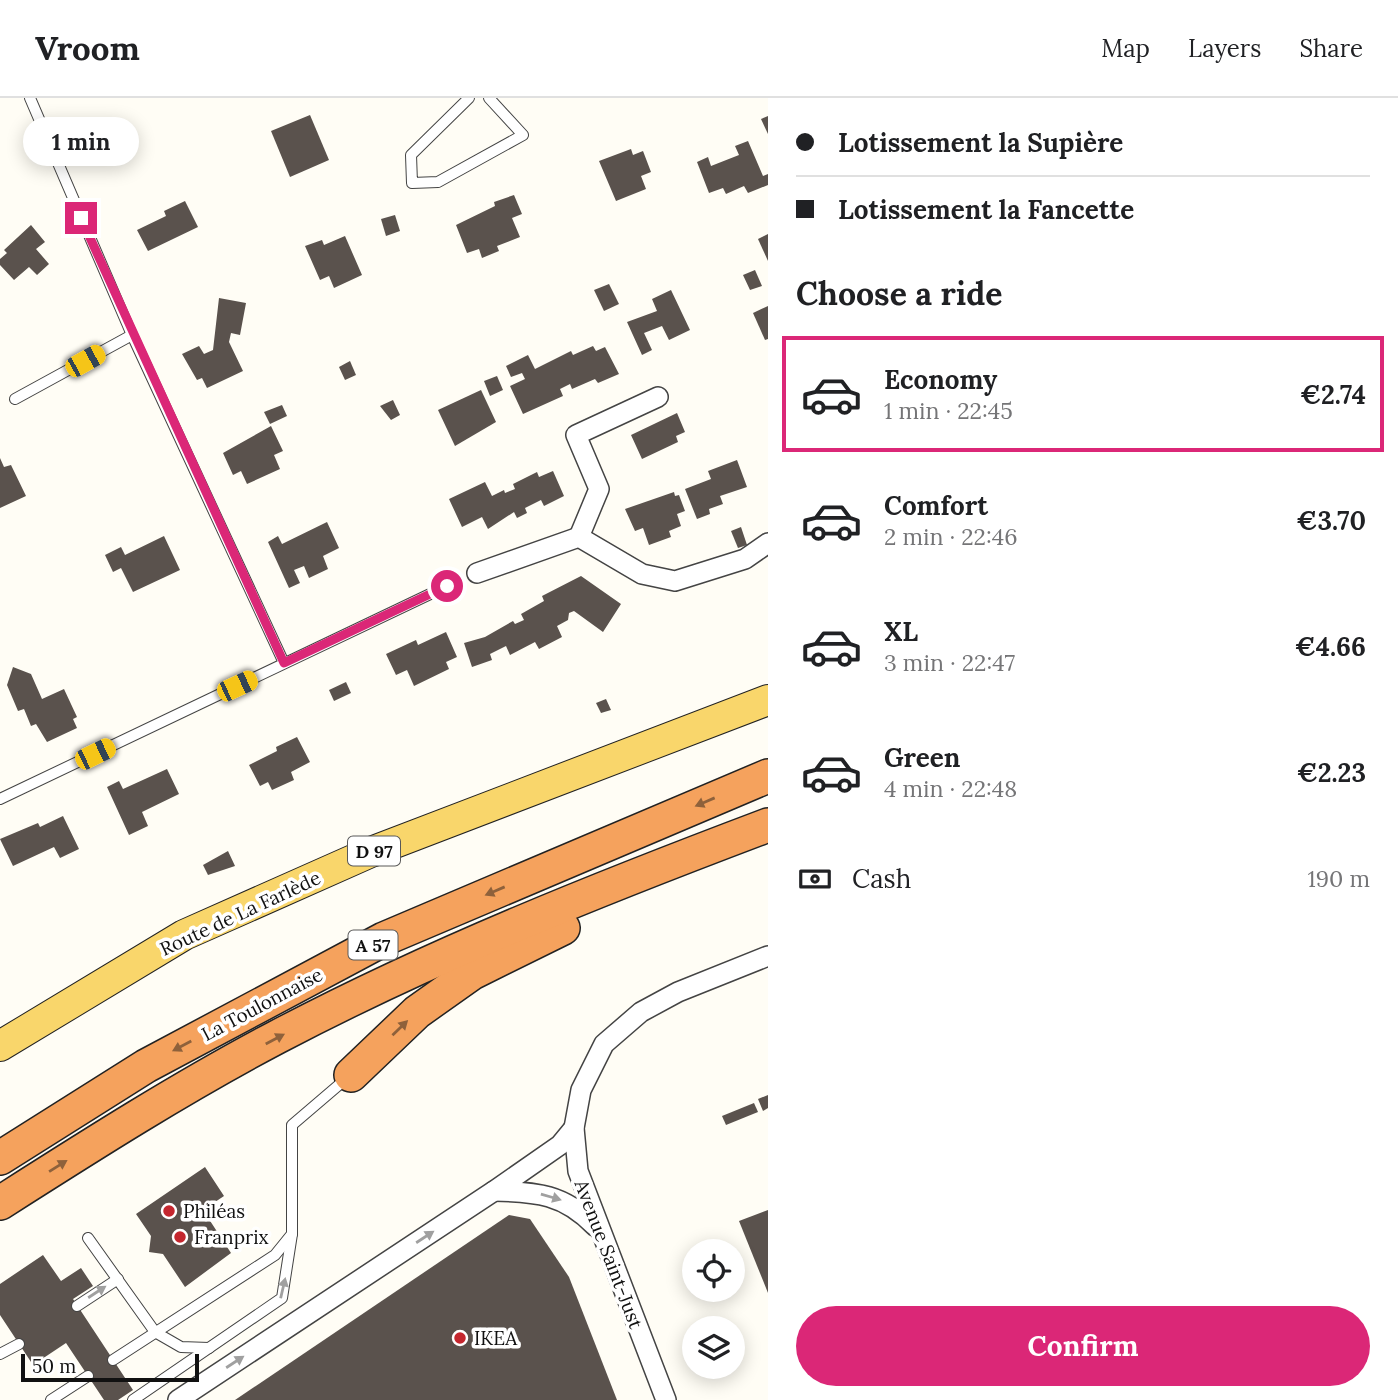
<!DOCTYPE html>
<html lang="en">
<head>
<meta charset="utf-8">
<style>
  :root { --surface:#fff; --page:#f6f6f6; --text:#202124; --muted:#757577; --line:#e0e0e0; --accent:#db2777 }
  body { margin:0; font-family:Lora,serif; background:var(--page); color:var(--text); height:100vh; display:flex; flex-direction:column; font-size:26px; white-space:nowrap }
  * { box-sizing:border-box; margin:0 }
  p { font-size:23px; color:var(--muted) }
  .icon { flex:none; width:38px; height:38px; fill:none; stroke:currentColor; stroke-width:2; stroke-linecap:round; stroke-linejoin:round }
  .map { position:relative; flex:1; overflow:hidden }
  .drawer { display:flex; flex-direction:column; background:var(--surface); width:630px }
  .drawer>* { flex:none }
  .top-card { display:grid; align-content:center; height:154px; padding:0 28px; background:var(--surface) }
  .tools { position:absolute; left:682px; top:1141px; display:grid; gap:14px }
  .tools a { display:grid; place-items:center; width:63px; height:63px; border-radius:50%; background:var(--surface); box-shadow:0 4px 18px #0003; font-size:35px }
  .scale { position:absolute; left:21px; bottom:18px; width:178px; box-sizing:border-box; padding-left:7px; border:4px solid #111; border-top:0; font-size:19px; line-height:24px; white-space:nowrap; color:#111; -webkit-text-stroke:5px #fff; paint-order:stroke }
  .end { position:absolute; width:32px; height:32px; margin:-16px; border:9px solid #db2777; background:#fff; box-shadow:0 0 0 4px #fff }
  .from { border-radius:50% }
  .bubble { position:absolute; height:49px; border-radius:24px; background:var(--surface); box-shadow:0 4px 18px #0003; font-size:23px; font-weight:800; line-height:49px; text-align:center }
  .car { position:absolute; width:21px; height:42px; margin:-21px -10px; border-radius:9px; box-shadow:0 0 5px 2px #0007; background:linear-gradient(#f5c518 24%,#345 0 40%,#f5c518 0 76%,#345 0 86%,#f5c518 0) }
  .top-card b { display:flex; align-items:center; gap:24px; height:66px; font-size:26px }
  .top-card b+b { border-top:2px solid var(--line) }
  .top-card i { width:18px; height:18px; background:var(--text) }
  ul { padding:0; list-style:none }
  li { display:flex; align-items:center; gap:21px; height:116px; margin:0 14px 10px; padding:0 14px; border:4px solid transparent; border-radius:0px }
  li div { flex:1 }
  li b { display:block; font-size:26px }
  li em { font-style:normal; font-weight:800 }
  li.current { border-color:var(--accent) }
  li>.icon { width:63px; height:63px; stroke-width:1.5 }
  h2 { padding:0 28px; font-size:32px; line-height:84px }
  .pay { display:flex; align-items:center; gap:18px; height:77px; padding:0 28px; font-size:26px }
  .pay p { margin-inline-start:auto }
  .primary-button { display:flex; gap:14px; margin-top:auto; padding:14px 28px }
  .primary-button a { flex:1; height:80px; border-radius:42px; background:var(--accent); color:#fff; font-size:28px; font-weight:800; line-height:80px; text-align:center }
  header { display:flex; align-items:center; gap:42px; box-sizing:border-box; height:98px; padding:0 35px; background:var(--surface); border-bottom:2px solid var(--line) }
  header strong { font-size:33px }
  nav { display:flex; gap:38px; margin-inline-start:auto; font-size:24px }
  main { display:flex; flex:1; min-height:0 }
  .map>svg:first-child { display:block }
  .building { fill:#5a524d }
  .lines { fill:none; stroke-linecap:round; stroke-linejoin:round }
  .lane-casing { stroke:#444; stroke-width:12 }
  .street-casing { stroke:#444; stroke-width:22 }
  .primary-casing { stroke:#222; stroke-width:32 }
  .highway-casing { stroke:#222; stroke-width:36 }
  .lane { stroke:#fff; stroke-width:10 }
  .street { stroke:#fff; stroke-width:19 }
  .primary { stroke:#f9d66b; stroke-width:30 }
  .highway { stroke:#f5a25d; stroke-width:33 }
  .oneway { fill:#8e613b }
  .oneway2 { fill:#a0a0a0 }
  .route { stroke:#db2777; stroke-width:9 }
  .poi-dot { fill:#c4262e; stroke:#fff; stroke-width:2.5 }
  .labels { text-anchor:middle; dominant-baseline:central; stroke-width:7; stroke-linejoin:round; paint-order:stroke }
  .shield { fill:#fff; stroke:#585858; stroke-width:2 }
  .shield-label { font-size:18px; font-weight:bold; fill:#111 }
  .street-label { font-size:19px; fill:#111; stroke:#fff }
  .poi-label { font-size:19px; fill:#111; stroke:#fff; text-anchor:start }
</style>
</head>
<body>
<header>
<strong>Vroom</strong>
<nav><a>Map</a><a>Layers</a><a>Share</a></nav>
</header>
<main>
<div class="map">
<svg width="768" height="1302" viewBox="0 0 768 1302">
  <rect width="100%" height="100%" fill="#fffdf5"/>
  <g class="building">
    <polygon points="310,17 329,62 290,79 271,33"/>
    <polygon points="768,18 768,36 761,21"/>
    <polygon points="748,43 763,78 768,76 768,87 748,95 744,88 726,96 723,90 709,95 697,64 708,59 711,68 739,57 735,48"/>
    <polygon points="631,51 633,57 643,53 651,74 641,78 646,91 616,103 599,63"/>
    <polygon points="514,97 522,116 512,120 520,139 497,148 499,153 482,160 479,151 467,155 456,127 495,108 494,104"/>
    <polygon points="185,103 198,129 148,153 137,132 166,118 164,113"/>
    <polygon points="395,117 400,133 386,138 381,121"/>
    <polygon points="31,127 45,144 36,151 49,166 37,177 29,169 14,182 0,167 0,161 7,155 4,152"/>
    <polygon points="768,136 768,163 758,141"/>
    <polygon points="345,138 362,177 334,190 329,178 320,182 305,148 322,142 324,147"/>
    <polygon points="755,172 762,188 750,192 743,177"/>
    <polygon points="609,186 619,206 604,213 594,192"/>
    <polygon points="671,192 690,232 669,242 662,228 644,235 652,252 642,257 627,224 657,213 652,201"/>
    <polygon points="219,200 246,205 240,237 231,235 229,244 243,273 207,290 202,280 197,282 182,256 199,248 204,256 213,252"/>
    <polygon points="768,208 768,241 765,242 753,215"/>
    <polygon points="593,248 596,253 605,249 619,276 598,285 595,281 572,291 570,286 560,291 563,298 523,316 510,288 525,281 522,275 511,279 506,268 528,257 535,271 571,253 573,257"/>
    <polygon points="350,263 356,277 345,282 339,269"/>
    <polygon points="497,278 503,292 490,298 484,283"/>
    <polygon points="481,292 496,324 455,348 438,312"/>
    <polygon points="393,302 400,317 391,322 380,308"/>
    <polygon points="282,307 287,318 270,326 264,314"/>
    <polygon points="677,315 685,334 676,338 678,344 642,361 631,337"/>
    <polygon points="271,328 283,353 274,357 280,371 247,386 241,373 233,377 223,355"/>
    <polygon points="0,360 4,369 11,367 26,398 0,410"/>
    <polygon points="737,362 747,389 720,398 723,406 709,411 710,416 697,421 685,391 711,381 708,373"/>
    <polygon points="553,373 564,398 544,408 541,402 525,410 527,415 517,420 514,414 488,431 482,419 462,429 449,401 485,384 492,398 504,392 505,395 515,391 513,386 537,374 539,379"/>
    <polygon points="674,394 675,398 679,397 685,413 677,416 681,428 669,433 671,439 649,447 643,430 635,433 625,411"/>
    <polygon points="327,424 339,450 323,458 328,471 309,480 304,468 294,472 300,485 289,490 268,444 278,438 282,446"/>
    <polygon points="741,429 747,447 738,450 731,433"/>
    <polygon points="164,438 180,472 133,494 121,470 113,474 105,457 121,449 125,457"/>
    <polygon points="581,478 621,506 603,534 574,513 569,515 568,522 557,528 562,539 539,551 535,544 510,557 506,548 490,556 492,562 472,569 464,545 485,539 513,523 515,526 524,522 521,516 544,503 542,498"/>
    <polygon points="446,534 457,559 446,564 449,571 414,588 407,572 396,577 386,556 416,542 418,547"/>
    <polygon points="13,569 31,576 42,601 64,591 77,619 73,621 77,630 47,644 36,626 31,628 24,611 18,613 7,587"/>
    <polygon points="346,584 351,595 334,603 329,592"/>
    <polygon points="606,601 611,612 601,615 596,605"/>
    <polygon points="297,639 310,664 291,674 294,682 272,692 268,684 260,688 249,667 277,653 276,649"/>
    <polygon points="167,671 179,696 142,714 148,728 129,737 107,689 119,683 123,691"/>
    <polygon points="63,718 79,751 60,760 54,749 13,768 0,741 38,725 40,729"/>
    <polygon points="228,753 235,768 208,777 203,767"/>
    <polygon points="768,997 768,1010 763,1013 758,1001"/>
    <polygon points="754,1005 758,1014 726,1027 722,1018"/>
    <polygon points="205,1069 224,1098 203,1112 231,1155 185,1189 163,1156 149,1154 151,1138 136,1116"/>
    <polygon points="768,1112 768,1195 739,1123"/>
    <polygon points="509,1117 530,1121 569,1179 617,1302 235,1302"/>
    <polygon points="43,1157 61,1183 81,1170 93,1188 73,1201 133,1292 118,1302 104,1302 66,1245 33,1267 0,1217 0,1186"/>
  </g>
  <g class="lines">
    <defs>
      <g id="lane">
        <polyline points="30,0 132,237 284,565"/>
        <polyline points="469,0 411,57 412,85 438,84 523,37 489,0"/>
        <polyline points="15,301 132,237"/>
        <polyline points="0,701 447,488"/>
        <polyline points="88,1140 155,1234 181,1249 209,1250"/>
        <polyline points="77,1208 118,1181"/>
        <polyline points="0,1256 19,1246"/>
        <polyline points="113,1262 275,1157 292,1136"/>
        <polyline points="51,1302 88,1278"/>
        <polyline points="133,1302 282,1200 292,1136 292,1027 347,980"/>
      </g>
      <g id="street">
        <polyline points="579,439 599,391 576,337 658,299"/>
        <polyline points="477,475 579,439 642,476 675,483 745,461 768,445"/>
        <path d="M494 1093C537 1094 564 1096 595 1128"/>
        <polyline points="178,1302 494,1093 560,1047 574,1030"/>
        <polyline points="666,1302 578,1073 574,1030 581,992 604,946 641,914 678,894 768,858"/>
      </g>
      <polyline id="primary" points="0,948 184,837 371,754 768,602"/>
      <g id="highway">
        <polyline points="351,977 417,914 472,875 563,830"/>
        <polyline points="0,1060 146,968 384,841 768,678"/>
        <path d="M0 1105C91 1047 182 989 277 939 435 856 601 790 768 727"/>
      </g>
    </defs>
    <use href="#lane" class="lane-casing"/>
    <use href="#street" class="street-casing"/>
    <use href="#primary" class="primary-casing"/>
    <use href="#highway" class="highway-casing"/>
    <use href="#lane" class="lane"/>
    <use href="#street" class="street"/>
    <use href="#primary" class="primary"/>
    <use href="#highway" class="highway"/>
  </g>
  <defs><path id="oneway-solid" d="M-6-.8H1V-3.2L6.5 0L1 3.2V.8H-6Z" transform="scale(1.75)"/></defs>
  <g class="oneway">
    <use href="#oneway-solid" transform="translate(705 704) rotate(157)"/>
    <use href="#oneway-solid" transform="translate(495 793) rotate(157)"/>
    <use href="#oneway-solid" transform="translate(400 930) rotate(-44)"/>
    <use href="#oneway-solid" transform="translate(275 941) rotate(-28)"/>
    <use href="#oneway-solid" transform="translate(182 948) rotate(152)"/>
    <use href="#oneway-solid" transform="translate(58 1068) rotate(-32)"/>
  </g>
  <g class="oneway2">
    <use href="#oneway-solid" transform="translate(551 1099) rotate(16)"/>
    <use href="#oneway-solid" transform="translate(425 1139) rotate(-33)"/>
    <use href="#oneway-solid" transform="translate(283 1190) rotate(-77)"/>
    <use href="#oneway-solid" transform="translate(97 1194) rotate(-33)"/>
    <use href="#oneway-solid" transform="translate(235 1264) rotate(-33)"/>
  </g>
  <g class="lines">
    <polyline class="route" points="81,120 284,565 447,488"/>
  </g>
  <g class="poi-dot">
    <circle cx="169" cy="1113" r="7"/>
    <circle cx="180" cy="1139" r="7"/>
    <circle cx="460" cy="1240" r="7"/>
  </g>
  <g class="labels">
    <g class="shield">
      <rect x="348" y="738.5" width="52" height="29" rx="5"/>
      <rect x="348.5" y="832.5" width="49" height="29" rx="5"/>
    </g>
    <g class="shield-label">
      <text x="374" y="753">D 97</text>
      <text x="373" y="847">A 57</text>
    </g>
    <g class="street-label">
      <text transform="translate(240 815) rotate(-25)">Route de La Farlède</text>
      <text transform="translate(262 906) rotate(-28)">La Toulonnaise</text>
      <text transform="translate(609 1156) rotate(69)">Avenue Saint-Just</text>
    </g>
    <g class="poi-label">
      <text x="183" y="1113">Philéas</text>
      <text x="194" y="1139">Franprix</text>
      <text x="474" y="1240">IKEA</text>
    </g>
  </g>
</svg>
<div class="tools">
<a><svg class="icon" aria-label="locate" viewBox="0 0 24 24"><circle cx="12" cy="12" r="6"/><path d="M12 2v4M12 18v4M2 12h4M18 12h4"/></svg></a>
<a><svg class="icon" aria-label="layers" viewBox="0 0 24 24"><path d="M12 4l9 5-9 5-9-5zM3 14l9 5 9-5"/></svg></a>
</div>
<div class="scale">50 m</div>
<i class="end from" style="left:447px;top:488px"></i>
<i class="end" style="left:81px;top:120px"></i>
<div class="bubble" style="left:23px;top:19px;width:116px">1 min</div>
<i class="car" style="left:85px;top:263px;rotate:61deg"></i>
<i class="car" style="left:237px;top:588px;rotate:65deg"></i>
<i class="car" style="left:95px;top:656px;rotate:64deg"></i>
</div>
<section class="drawer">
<div class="top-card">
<b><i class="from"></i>Lotissement la Supière</b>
<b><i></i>Lotissement la Fancette</b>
</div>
<h2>Choose a ride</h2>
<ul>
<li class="current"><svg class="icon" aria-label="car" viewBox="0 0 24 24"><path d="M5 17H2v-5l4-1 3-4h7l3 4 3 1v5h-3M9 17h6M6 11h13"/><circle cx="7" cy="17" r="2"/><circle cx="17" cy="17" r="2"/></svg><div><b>Economy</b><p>1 min · 22:45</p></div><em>€2.74</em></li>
<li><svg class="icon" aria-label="car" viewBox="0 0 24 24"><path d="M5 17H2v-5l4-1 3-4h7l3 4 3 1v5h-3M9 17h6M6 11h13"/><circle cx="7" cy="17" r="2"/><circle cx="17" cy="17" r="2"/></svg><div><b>Comfort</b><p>2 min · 22:46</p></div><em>€3.70</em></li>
<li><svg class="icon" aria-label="car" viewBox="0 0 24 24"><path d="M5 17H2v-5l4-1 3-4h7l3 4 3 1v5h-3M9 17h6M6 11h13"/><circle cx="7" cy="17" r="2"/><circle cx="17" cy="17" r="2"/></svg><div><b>XL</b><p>3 min · 22:47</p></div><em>€4.66</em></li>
<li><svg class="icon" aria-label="car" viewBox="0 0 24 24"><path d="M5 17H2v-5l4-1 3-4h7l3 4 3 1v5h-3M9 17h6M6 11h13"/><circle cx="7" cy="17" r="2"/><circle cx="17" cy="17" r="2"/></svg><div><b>Green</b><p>4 min · 22:48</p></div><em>€2.23</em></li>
</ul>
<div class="pay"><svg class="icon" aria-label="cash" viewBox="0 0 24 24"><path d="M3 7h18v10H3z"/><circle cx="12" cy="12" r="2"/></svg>Cash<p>190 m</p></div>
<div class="primary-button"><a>Confirm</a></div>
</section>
</main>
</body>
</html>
